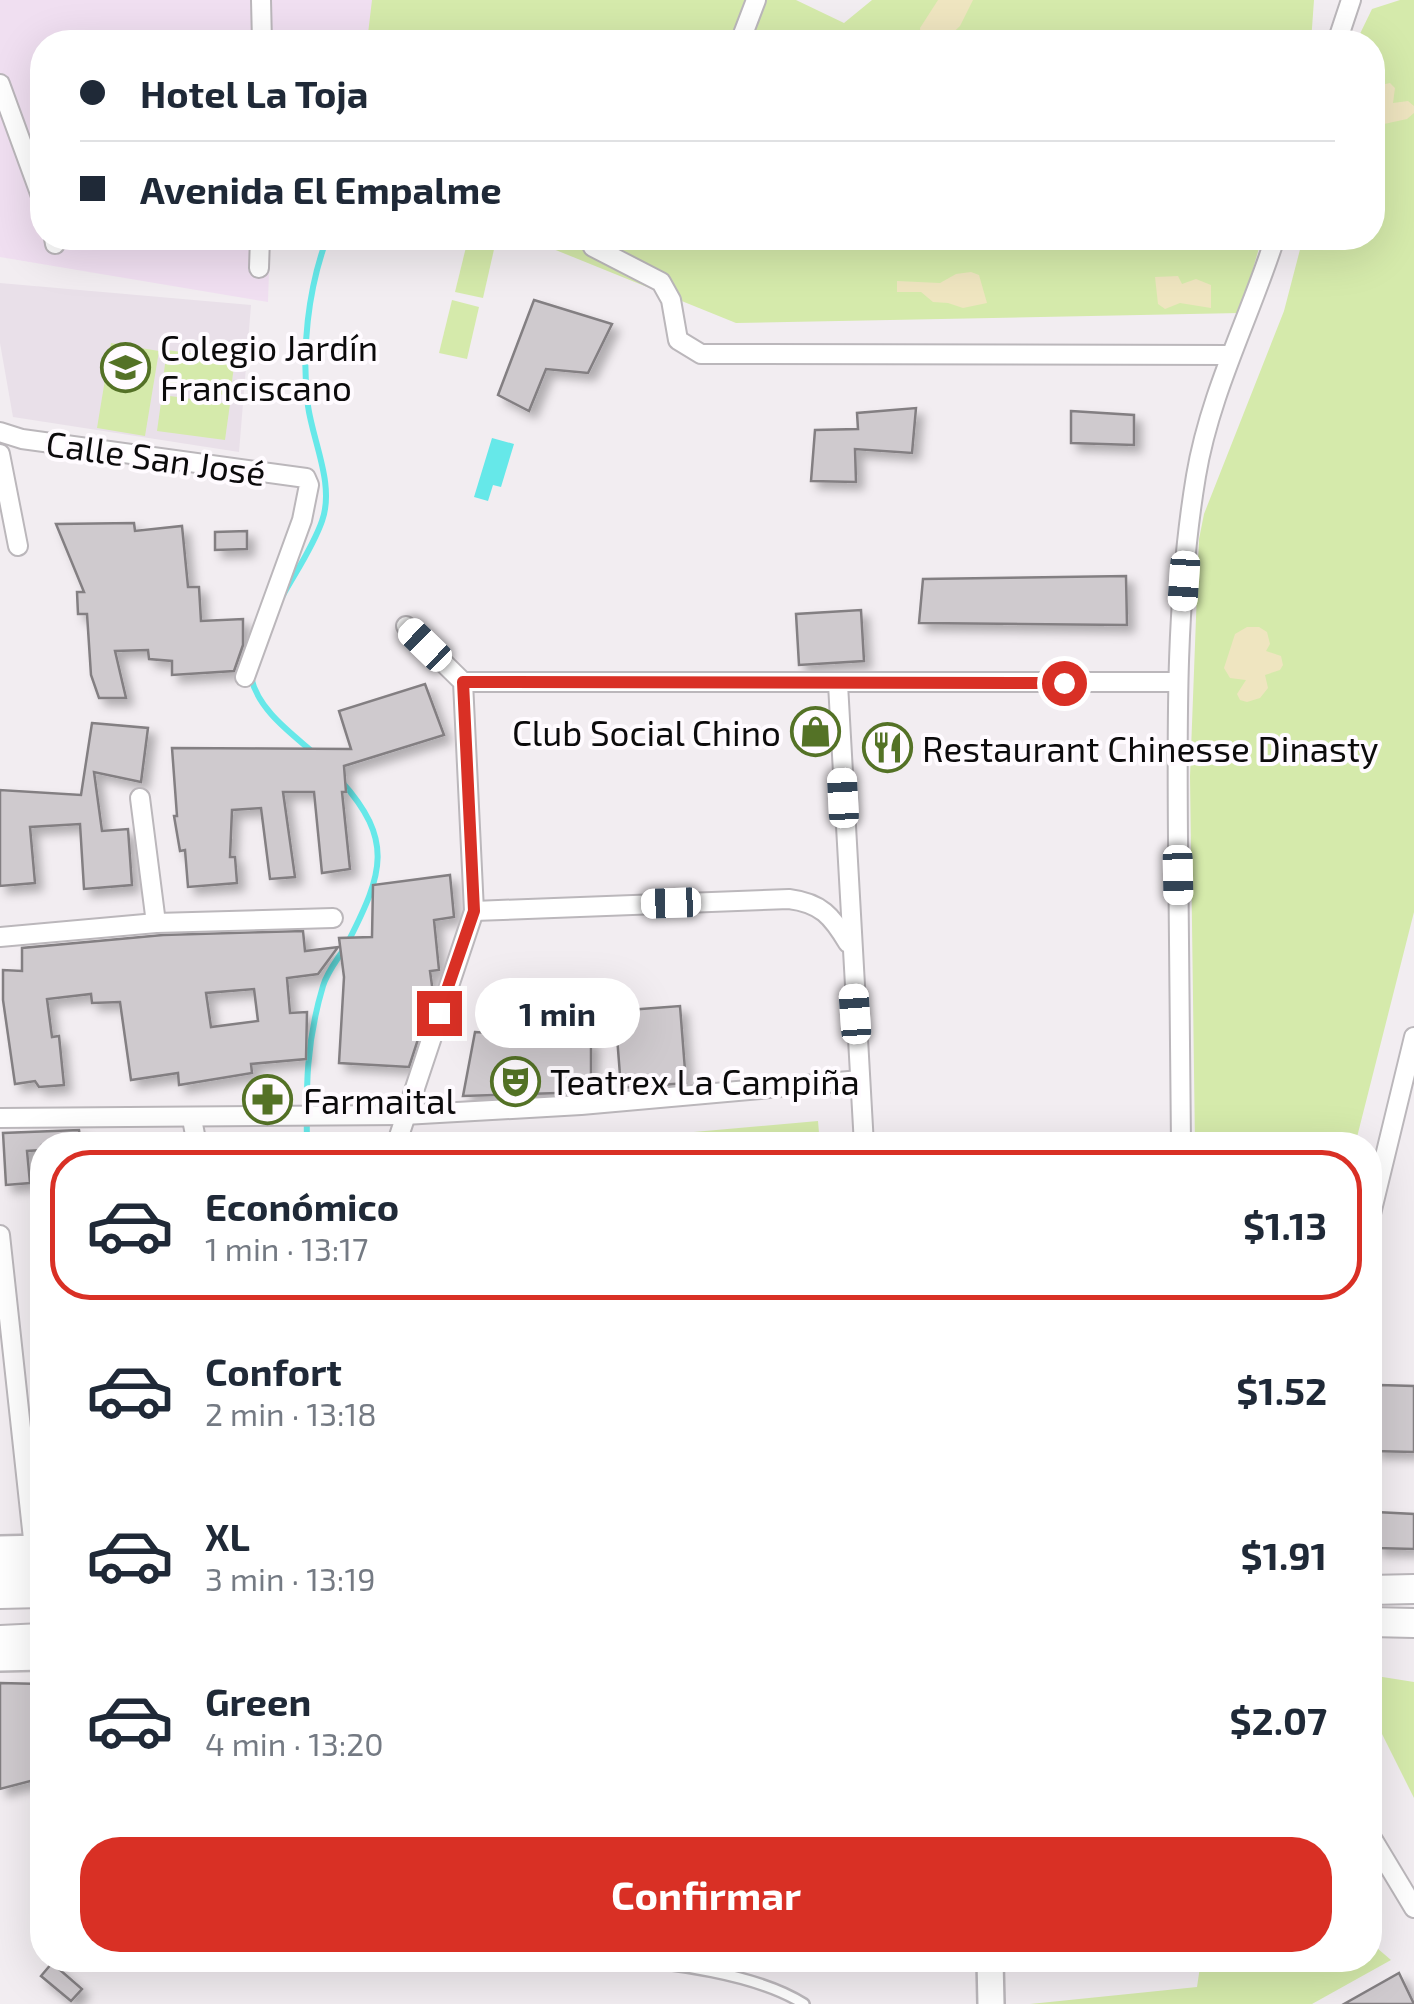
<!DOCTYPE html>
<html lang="es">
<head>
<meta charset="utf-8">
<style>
  :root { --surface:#fff; --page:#f6f6f7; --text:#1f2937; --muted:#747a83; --line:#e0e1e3; --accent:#d93025 }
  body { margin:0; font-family:"Exo 2",sans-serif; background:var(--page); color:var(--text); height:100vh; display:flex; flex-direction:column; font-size:38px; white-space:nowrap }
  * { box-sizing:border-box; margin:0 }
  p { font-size:32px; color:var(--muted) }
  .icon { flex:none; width:55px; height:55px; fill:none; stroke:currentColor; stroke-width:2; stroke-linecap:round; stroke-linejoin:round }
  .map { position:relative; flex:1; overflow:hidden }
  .drawer { position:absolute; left:30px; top:1132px; width:1352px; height:840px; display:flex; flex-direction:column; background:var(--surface); border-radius:40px; box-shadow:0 10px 40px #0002 }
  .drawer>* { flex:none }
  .banner { position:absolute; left:30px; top:30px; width:1355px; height:220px; border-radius:40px; box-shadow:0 10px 40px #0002; display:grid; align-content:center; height:220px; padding:0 50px; background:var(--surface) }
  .end { position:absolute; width:45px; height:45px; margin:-22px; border:12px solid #d93025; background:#fff; box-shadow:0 0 0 5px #fff }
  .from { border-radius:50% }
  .bubble { position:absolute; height:70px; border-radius:35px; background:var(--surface); box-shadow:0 10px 40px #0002; font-size:32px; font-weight:700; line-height:70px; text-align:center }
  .car { position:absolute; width:30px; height:60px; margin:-30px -15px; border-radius:12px; box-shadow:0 0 8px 2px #0007; background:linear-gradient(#fff 24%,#345 0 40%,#fff 0 76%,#345 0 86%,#fff 0) }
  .banner b { display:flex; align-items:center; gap:35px; height:95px; font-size:38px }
  .banner b+b { border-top:2px solid var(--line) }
  .banner i { width:25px; height:25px; background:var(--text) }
  ul { padding:18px 0 0; list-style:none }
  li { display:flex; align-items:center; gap:30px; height:150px; margin:0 20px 15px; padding:0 30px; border:5px solid transparent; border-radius:40px }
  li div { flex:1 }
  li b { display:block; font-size:38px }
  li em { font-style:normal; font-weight:700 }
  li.on { border-color:var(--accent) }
  li>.icon { width:90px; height:90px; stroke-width:1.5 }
  .primary-button { display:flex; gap:20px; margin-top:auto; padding:20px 50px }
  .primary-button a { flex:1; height:115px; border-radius:40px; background:var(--accent); color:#fff; font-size:40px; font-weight:700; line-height:115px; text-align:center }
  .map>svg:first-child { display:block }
  .commercial { fill:#f0dff1 }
  .built { fill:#e9e0e9 }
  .green { fill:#d5eaab }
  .sand { fill:#efe5c0 }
  .water { fill:#66e8e9 }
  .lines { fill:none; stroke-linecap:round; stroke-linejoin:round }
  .stream { stroke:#66e8e9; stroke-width:6 }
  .building { fill:#cfcace; stroke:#837f82; stroke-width:2.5; fill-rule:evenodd; filter:url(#shadow) }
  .lane-casing { stroke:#bbb7bb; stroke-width:14 }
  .street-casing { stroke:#bbb7bb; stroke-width:22 }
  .secondary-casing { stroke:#bbb7bb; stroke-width:30 }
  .primary-casing { stroke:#bbb7bb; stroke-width:32 }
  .lane { stroke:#fff; stroke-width:9 }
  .street { stroke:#fff; stroke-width:18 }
  .secondary { stroke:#fff; stroke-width:25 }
  .primary { stroke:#fff; stroke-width:28 }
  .route { stroke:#d93025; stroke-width:12 }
  .labels { text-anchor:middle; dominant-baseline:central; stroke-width:8; stroke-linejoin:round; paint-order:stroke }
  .poi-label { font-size:35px; fill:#0c0b0c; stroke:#fffbff; text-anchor:start }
  .street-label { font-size:35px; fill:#0c0b0c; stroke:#fffbff }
</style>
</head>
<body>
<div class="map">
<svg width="1414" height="2004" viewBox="0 0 1414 2004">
  <defs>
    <filter id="shadow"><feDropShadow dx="7" dy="7" stdDeviation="5" flood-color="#0004"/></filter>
  </defs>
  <rect width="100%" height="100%" fill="#f2edf1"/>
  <polygon class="commercial" points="0,0 383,0 385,42 42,42 42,238 270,238 268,302 0,257"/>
  <polygon class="built" points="0,283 251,305 239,452 13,417 0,343"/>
  <g class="green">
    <polygon points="372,0 796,0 844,23 872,0 1314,0 1311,42 367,42"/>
    <polygon points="1400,0 1414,0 1414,912 1355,1145 1195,1145 1190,777 1199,539 1204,514 1284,311 1303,238 1372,238 1372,42 1356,42 1372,9"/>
    <polygon points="526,238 1262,238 1240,313 736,323"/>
    <polygon points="468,239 495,245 483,298 455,292"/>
    <polygon points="452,300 479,307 467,359 439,353"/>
    <polygon points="111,343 159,351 145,436 97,428"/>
    <polygon points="167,350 235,359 230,396 162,386"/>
    <polygon points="162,395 230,404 225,440 157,431"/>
    <polygon points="818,1121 820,1145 570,1145 570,1143"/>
    <polygon points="1370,1675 1414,1682 1414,1798 1370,1710"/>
    <polygon points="1370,1942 1391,1960 1312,2004 1030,2004 1197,1987 1201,1960 1370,1960"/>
  </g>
  <g class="sand">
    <polygon points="938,0 973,0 960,26 943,42 928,42 921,38 920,28"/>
    <path d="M1390 83 1395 88 1393 103 1408 101 1414 106V113L1407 119 1384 124C1371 114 1370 97 1381 85Z"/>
    <polygon points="971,272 979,275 987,303 963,308 948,303 933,302 921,292 897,292 897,281 940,283 956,274"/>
    <polygon points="1178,276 1182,284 1196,279 1211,285 1211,308 1180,303 1165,309 1158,304 1155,277"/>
    <polygon points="1247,627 1259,627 1267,632 1270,644 1266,651 1281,656 1283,665 1280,670 1265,675 1268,688 1260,698 1247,702 1240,700 1237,694 1246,680 1230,678 1224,668 1235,634"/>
  </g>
  <polygon class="water" points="492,438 514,444 501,487 493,485 488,501 474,497"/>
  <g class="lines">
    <g class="stream">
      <path d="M282 597C295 573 313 547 322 521 335 485 313 442 308 406 301 352 308 289 327 238"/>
      <path d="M251 677C258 710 291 733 315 754"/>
      <path d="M307 1145C306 1086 306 1043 323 986 328 969 341 956 349 940 383 873 394 840 341 781"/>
    </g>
  </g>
  <g class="building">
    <polygon points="534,300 612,324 588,373 546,369 529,411 498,395"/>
    <polygon points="916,408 912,453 855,449 856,482 811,481 815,430 858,429 857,413"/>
    <polygon points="1071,411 1134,415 1134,445 1071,443"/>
    <polygon points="134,523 135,531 182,526 188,587 199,587 201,621 243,619 243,645 234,671 172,675 172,661 149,659 148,650 115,651 126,698 99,698 91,675 87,614 78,614 77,592 84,592 56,524"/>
    <polygon points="247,531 247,549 215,550 215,532"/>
    <polygon points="1126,576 1127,625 919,623 923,579"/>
    <polygon points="861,610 864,661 799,665 796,614"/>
    <polygon points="425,684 444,735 344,766 346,792 342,792 350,869 322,873 314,792 283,792 295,877 270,879 261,808 232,810 230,857 235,857 237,883 188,887 185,850 180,851 174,816 177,816 172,748 351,749 339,711"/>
    <polygon points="92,723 148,728 141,782 94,772 102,831 128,829 132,885 84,889 80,824 30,827 35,883 0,886 0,790 81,795"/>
    <polygon points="450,875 454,917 434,920 439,970 430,971 433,993 409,1067 339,1063 344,977 339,938 372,937 373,885"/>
    <path d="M303 931 305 951 338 947 318 974 287 978 290 1013 307 1012 306 1059 251 1064 252 1073 179 1085 178 1073 131 1080 120 1002 92 1003 91 994 47 999 52 1037 59 1036 64 1085 39 1087 35 1081 15 1084 3 1000V970L22 971V948L163 935ZM254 989 258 1021 211 1027 206 993Z"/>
    <polygon points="680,1006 686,1083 621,1088 615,1011"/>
    <polygon points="475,1032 591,1040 591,1092 463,1096"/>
    <polygon points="79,1130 81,1145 42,1145 42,1150 27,1151 30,1183 6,1185 3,1133"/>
    <polygon points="1379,1385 1414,1386 1414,1452 1373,1451"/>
    <polygon points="1376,1512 1414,1514 1414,1549 1376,1548"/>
    <polygon points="0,1683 42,1684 42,1778 0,1789"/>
    <polygon points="52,1963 82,1989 71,2001 41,1976"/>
    <polygon points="1399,1973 1414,2004 1344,2004"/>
  </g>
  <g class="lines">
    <defs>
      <path id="lane" d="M613 1960C668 1962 757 1974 804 2004"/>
      <g id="street">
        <polyline points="261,0 262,42"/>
        <polyline points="740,42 756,0"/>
        <polyline points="1337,42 1351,0"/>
        <polyline points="0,84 42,199"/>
        <polyline points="54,238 55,244"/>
        <polyline points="589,238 593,247 661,282 671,300 678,340 701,354 1230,355"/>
        <polyline points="259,268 260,238"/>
        <polyline points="0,432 22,439 306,478 309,485 302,520 245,677"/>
        <polyline points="0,454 18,546"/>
        <polyline points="463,682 1176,682"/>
        <polyline points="838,684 864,1145"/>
        <polyline points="140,798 156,923"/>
        <path d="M474 911 789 899C821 903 832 916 848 943"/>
        <polyline points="0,937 156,923 333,918"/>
        <polyline points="0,1118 404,1115 581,1105 860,1080"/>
        <polyline points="192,1119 197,1145"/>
        <polyline points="396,1145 474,911 463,682 406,626"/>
        <path d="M1181 1145C1180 1043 1179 942 1178 840 1177 718 1176 596 1196 476 1210 392 1250 317 1275 238"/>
        <polyline points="1370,1218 1414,1037"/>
        <polyline points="0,1235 34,1548"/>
        <polyline points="1370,1835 1414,1908"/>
      </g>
      <g id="secondary">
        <polyline points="0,1549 42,1548"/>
        <polyline points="0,1658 42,1657"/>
        <polyline points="990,1960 991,2004"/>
      </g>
      <g id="primary">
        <polyline points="0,1570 42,1570"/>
        <polyline points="1370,1590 1414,1589"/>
        <polyline points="0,1594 42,1593"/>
        <polyline points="1370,1622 1414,1623"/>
        <polyline points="0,1640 42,1638"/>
      </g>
    </defs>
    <use href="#lane" class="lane-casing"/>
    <use href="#street" class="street-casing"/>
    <use href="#secondary" class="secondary-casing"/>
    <use href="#primary" class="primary-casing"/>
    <use href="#lane" class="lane"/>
    <use href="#street" class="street"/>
    <use href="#secondary" class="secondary"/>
    <use href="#primary" class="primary"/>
  </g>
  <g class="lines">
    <polyline class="route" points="439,1013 474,911 463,682 1064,683"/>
  </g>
  <defs>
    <symbol id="school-ring" viewBox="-11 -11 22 22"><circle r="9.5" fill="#fffbff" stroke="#547226" stroke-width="1.5"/><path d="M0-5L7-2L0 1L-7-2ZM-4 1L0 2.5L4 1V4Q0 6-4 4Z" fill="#547226"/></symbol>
    <symbol id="shop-ring" viewBox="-11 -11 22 22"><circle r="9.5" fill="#fffbff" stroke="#547226" stroke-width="1.5"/><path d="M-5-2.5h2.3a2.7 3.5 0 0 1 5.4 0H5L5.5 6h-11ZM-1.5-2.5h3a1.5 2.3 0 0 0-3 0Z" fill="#547226"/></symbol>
    <symbol id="restaurant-ring" viewBox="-11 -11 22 22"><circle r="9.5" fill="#fffbff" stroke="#547226" stroke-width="1.5"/><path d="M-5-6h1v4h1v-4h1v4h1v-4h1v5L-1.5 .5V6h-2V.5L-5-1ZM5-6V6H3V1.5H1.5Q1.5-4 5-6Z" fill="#547226"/></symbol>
    <symbol id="theatre-ring" viewBox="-11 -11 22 22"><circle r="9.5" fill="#fffbff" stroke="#547226" stroke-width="1.5"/><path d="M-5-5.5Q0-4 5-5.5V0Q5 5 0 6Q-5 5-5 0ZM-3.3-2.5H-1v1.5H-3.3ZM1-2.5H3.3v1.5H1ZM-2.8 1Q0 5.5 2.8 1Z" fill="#547226"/></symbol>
    <symbol id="pharmacy-ring" viewBox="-11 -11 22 22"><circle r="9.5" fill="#fffbff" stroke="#547226" stroke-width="1.5"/><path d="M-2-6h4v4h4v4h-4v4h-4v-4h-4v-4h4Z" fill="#547226"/></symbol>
  </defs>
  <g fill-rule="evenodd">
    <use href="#school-ring" x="98" y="340" width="55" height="55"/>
    <use href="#shop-ring" x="788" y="704" width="55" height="55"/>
    <use href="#restaurant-ring" x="860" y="720" width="55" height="55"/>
    <use href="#theatre-ring" x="488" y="1054" width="55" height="55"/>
    <use href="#pharmacy-ring" x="240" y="1072" width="55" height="55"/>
  </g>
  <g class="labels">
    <g class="poi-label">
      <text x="160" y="347">Colegio Jardín<tspan x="160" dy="40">Franciscano</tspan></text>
      <text x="781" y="732" text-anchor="end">Club Social Chino</text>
      <text x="922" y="748">Restaurant Chinesse Dinasty</text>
      <text x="550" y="1081">Teatrex La Campiña</text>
      <text x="303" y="1100">Farmaital</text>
    </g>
    <g class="street-label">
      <text transform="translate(156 457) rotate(8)">Calle San José</text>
    </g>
  </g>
</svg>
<i class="end from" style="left:1064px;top:683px"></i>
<i class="end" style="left:439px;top:1013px"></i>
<div class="bubble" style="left:475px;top:978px;width:165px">1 min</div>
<i class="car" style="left:1184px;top:581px;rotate:184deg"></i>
<i class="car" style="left:425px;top:645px;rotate:314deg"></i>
<i class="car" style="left:843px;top:798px;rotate:357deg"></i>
<i class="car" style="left:1178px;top:875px;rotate:179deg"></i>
<i class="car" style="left:671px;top:903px;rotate:268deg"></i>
<i class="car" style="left:855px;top:1014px;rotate:356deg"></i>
<div class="banner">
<b><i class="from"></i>Hotel La Toja</b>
<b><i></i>Avenida El Empalme</b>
</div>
<section class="drawer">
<ul>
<li class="on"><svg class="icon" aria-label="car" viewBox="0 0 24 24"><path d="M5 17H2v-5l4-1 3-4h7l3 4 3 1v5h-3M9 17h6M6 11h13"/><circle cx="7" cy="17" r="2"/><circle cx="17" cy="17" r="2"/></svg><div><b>Económico</b><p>1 min · 13:17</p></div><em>$1.13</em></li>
<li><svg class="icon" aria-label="car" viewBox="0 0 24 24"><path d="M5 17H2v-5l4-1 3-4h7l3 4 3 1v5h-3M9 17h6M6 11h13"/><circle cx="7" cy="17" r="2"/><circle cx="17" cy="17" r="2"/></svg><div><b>Confort</b><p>2 min · 13:18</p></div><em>$1.52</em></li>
<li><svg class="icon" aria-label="car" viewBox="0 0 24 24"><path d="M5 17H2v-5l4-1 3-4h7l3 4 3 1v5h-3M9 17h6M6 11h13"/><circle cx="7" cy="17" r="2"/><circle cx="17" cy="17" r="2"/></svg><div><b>XL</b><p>3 min · 13:19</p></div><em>$1.91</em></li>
<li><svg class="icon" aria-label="car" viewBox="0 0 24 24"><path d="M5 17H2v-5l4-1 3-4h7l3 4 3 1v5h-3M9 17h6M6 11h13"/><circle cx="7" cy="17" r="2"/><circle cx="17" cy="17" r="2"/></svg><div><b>Green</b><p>4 min · 13:20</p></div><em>$2.07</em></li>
</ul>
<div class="primary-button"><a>Confirmar</a></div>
</section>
</div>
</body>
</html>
